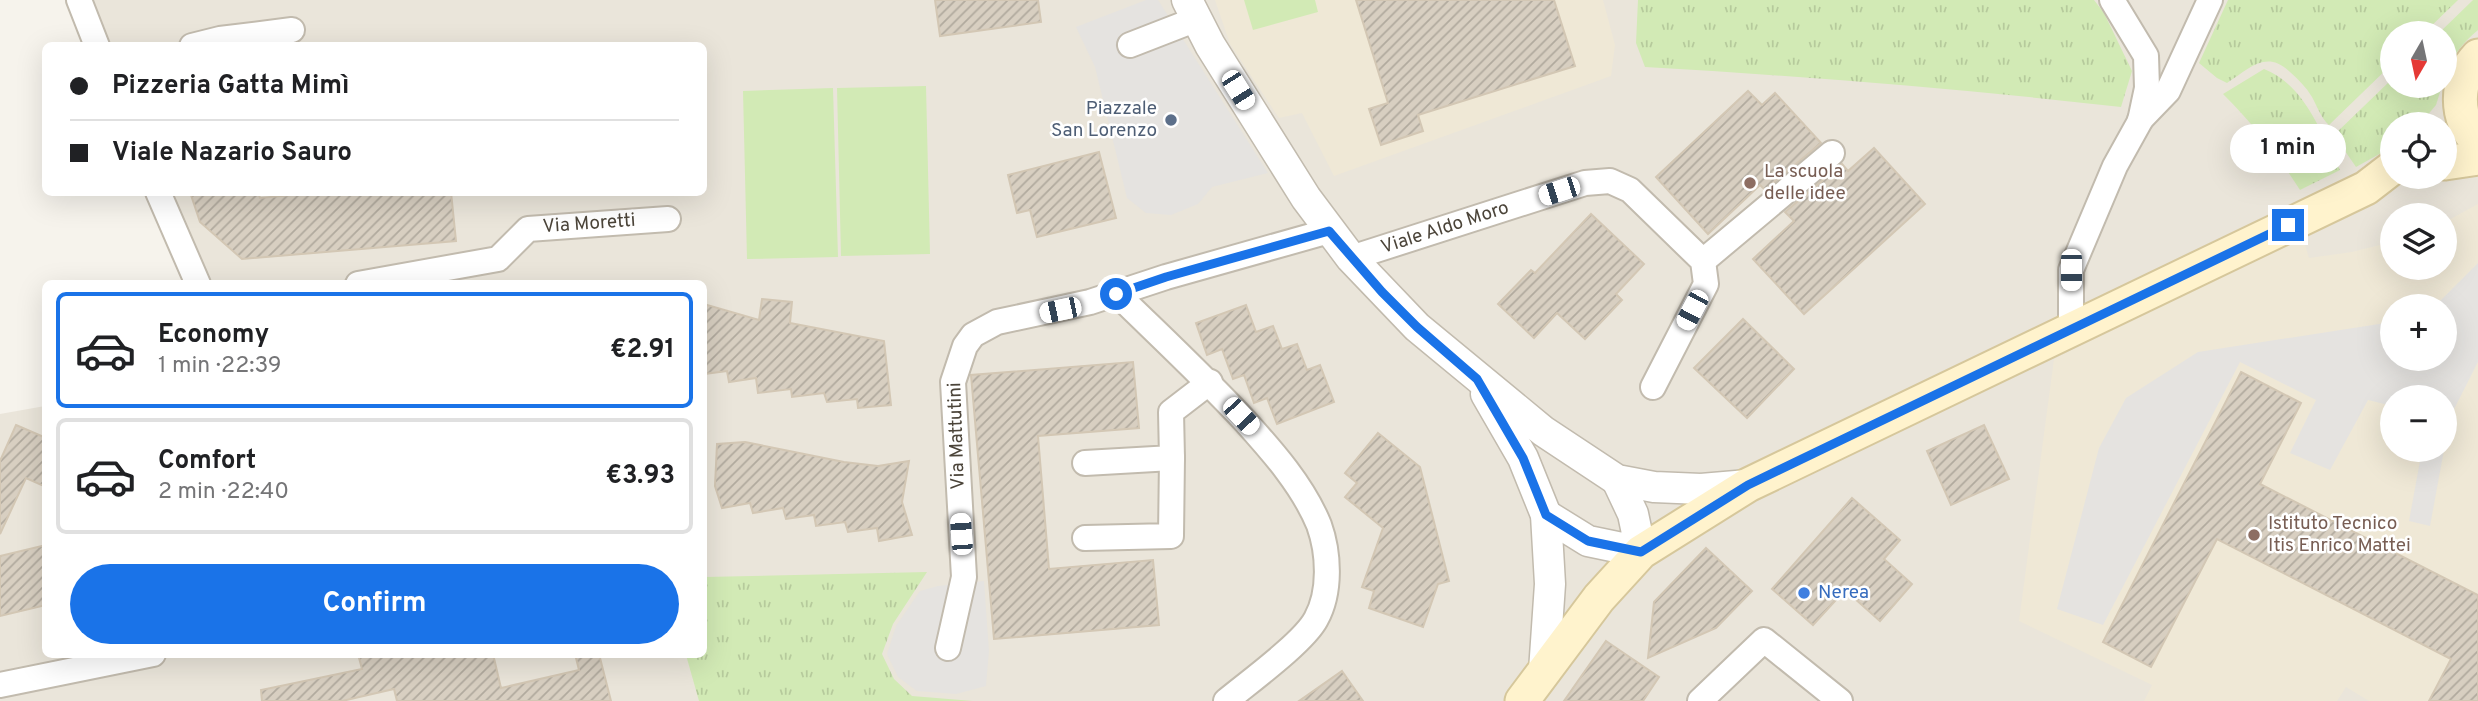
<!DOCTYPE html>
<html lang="en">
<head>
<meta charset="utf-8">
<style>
  :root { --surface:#fff; --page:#f6f6f6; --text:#202124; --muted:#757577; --line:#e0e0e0; --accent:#1a73e8 }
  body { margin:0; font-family:Overpass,sans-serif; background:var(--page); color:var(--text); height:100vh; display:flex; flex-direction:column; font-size:26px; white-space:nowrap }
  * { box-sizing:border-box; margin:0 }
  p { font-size:23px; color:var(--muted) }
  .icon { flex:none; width:38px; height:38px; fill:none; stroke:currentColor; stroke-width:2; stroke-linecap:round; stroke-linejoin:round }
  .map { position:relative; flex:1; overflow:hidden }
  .drawer { position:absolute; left:42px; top:280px; width:665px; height:378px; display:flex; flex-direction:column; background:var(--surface); border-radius:10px; box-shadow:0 7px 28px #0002 }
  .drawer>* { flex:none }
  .hud { position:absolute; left:42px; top:42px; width:665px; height:154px; border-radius:10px; box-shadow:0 7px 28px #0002; display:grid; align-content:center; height:154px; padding:0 28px; background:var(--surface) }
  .needle { width:46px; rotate:189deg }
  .fabs { position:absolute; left:2380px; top:21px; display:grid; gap:14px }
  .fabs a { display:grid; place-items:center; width:77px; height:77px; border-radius:50%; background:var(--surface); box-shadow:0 7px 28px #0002; font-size:35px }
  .end { position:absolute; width:32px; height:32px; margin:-16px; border:9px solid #1a73e8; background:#fff; box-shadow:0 0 0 4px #fff }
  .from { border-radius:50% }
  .bubble { position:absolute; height:49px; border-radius:24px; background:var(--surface); box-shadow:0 7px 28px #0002; font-size:23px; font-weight:700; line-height:49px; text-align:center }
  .car { position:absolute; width:21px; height:42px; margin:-21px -10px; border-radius:9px; box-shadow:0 0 5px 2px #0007; background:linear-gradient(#fff 24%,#345 0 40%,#fff 0 76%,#345 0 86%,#fff 0) }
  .hud b { display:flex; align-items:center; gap:24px; height:66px; font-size:26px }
  .hud b+b { border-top:2px solid var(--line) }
  .hud i { width:18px; height:18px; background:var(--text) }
  ul { padding:12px 0 0; list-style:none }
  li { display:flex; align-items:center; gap:21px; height:116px; margin:0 14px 10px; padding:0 14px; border:4px solid var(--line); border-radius:10px }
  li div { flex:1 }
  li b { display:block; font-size:26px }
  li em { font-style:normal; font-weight:700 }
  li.selected { border-color:var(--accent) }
  li>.icon { width:63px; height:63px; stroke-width:1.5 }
  .button { display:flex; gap:14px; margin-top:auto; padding:14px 28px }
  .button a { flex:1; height:80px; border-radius:42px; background:var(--accent); color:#fff; font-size:28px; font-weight:700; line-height:80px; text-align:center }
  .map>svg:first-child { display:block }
  .residential { fill:#eae5da; fill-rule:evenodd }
  .education { fill:#efe8d6; fill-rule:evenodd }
  .grass { fill:url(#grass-tufts) }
  .pitch { fill:#d2eab5 }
  .parking { fill:#e5e3e0 }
  .building { fill:url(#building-hatch); stroke:#d3c7b4; stroke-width:2 }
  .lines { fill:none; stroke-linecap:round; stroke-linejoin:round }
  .minor-casing { stroke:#c2bbae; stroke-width:28 }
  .tertiary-casing { stroke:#c2bbae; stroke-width:33 }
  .secondary-casing { stroke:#d6c79b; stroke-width:37 }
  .minor { stroke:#fff; stroke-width:24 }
  .tertiary { stroke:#fff; stroke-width:30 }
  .secondary { stroke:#fff3cd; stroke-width:33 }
  .route { stroke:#1a73e8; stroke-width:9 }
  .service-dot { fill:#5c6f8a; stroke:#fff; stroke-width:2.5 }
  .education-dot { fill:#8d6e63; stroke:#fff; stroke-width:2.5 }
  .shop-dot { fill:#3f7fe0; stroke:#fff; stroke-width:2.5 }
  .labels { text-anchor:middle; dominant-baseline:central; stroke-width:5; stroke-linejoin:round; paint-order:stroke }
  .service-label { font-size:19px; fill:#4e5e75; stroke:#fff; text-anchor:end }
  .education-label { font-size:19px; fill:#785e54; stroke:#fff; text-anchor:start }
  .street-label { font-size:19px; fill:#4b4439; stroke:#fff }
  .shop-label { font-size:19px; fill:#366cbe; stroke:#fff; text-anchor:start }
</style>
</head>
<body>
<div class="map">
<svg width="2478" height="701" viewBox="0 0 2478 701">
  <defs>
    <pattern id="grass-tufts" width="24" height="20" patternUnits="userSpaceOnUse" patternTransform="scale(1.75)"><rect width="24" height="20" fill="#d2eab5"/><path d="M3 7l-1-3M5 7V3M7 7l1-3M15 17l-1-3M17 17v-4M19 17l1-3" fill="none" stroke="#b6ca9c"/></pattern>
    <pattern id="building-hatch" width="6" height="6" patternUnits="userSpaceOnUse" patternTransform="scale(1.75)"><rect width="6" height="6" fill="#d8cfc1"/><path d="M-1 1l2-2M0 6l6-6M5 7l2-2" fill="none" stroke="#b1aa9e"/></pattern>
  </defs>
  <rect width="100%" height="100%" fill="#f6f3ec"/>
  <path class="residential" d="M69 0H2478V701H0V414L45 406 46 654H704V284L186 283 149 193 704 192V46L88 45ZM2392 33H2445V86H2392ZM2392 124H2445V177H2392ZM2392 215H2445V268H2392ZM2392 306H2445V359H2392ZM2392 397H2445V450H2392Z"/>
  <g class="education">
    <polygon points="1215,0 1603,0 1615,45 1611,76 1334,176 1302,113 1279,118 1230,44"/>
    <path d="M2478 204V701H2369L2346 687 2337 701H2144L2152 685 2019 621 2054 359 2302 235 2309 258 2352 252 2392 242V268H2445V222ZM2392 306H2445V359H2392ZM2392 397H2445V450H2392Z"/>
  </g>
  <g class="grass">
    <path d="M1638 0H2094L2104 13 2132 71 2121 107C1963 89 1804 76 1645 67L1636 43Z"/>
    <path d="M2228 0H2458L2424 33H2392V64L2329 125C2321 118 2317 106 2312 97 2306 87 2298 79 2290 72 2266 49 2249 69 2227 83L2217 78 2199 63Z"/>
    <path d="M2473 0H2478V30C2462 43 2452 57 2445 76V33H2439Z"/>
    <path d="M2264 69C2305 85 2321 133 2340 170L2300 190C2278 155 2252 123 2223 94Z"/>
    <polygon points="2392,79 2392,86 2442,86 2436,105 2420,124 2392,124 2392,147 2356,167 2334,135"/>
    <polygon points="927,572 893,624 882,654 894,679 912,696 973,701 699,701 686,655 704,654 704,577"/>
  </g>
  <g class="pitch">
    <polygon points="1244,0 1315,0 1318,12 1253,30"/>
    <polygon points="926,86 930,254 841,256 837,88"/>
    <polygon points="833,88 838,257 747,259 743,91"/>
  </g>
  <g class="parking">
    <polygon points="1146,0 1158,0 1268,173 1212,187 1198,204 1171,215 1146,213 1127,198 1095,67 1076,27"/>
    <polygon points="2478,263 2478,362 2450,417 2445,447 2445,397 2392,397 2392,406 2368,400 2330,470 2290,453 2316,400 2240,362 2103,625 2057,609 2099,448 2126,398 2198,352 2392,322 2392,359 2445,359 2445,306 2435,306"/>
    <polygon points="2422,450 2444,450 2430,526 2409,521"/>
    <polygon points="984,581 989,651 986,686 956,694 917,691 898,677 887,654 896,626 920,591 938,586"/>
  </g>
  <g class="building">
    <polygon points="935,0 1038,0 1041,22 940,36"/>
    <polygon points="1356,0 1554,0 1575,66 1418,115 1423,131 1381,145 1369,109 1388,103"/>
    <polygon points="1748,91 1762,105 1775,93 1821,143 1765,190 1760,185 1708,234 1656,177"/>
    <polygon points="1874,148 1925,204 1804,314 1753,259 1794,221 1785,212 1842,164 1848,171"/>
    <polygon points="1099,152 1116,218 1037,237 1030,210 1017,213 1008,175"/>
    <polygon points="190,192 258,192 260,198 324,192 451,192 456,241 242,259 200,222"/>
    <polygon points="1591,214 1644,264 1616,294 1622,300 1585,339 1557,313 1534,338 1498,304 1531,270 1535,273"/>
    <polygon points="762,299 792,302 790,323 884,341 891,405 858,408 857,399 827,402 824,393 792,397 791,389 758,393 756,378 729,382 727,371 704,374 704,304 759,320"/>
    <polygon points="1246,305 1256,332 1273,326 1282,349 1297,344 1307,370 1320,365 1334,402 1277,424 1267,398 1254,403 1244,375 1233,379 1222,349 1207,355 1196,323"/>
    <polygon points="1743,319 1794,369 1747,418 1694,368"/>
    <polygon points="1133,362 1139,428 1038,436 1049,569 1153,560 1159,625 994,639 971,375"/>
    <polygon points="2241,372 2301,403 2260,484 2478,595 2478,701 2429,701 2451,659 2217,539 2151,667 2103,642"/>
    <polygon points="16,425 46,438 46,487 26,478 0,534 0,461"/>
    <polygon points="1984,425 2009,479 1951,505 1927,451"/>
    <polygon points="1378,433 1420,467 1449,581 1438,584 1423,627 1369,608 1374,591 1362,587 1383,528 1345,497 1357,483 1345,473"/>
    <polygon points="745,442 844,462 878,466 909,461 902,502 912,535 879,541 877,528 848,532 845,522 816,526 814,515 786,519 783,508 753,513 750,503 722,508 715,486 717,444"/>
    <polygon points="1852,498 1900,540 1884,559 1912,584 1880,621 1845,590 1813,625 1772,589"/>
    <polygon points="46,545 46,605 0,616 0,556"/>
    <polygon points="1706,548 1752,591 1716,628 1648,658 1654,602"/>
    <polygon points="1606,641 1659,677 1643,701 1564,701"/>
    <polygon points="358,654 493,654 501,688 579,670 575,654 599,654 611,701 397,701 394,689 342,701 262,701 261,690 362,669"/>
    <polygon points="1342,671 1363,701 1299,701"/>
  </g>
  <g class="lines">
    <defs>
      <g id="minor">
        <polyline points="79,0 97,46"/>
        <polyline points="1130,45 1197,19"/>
        <polyline points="192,46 220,39 292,30"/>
        <polyline points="2140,120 2168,91 2210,0"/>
        <polyline points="158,192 198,284"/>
        <polyline points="1351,258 1585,183 1610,181 1630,190 1703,261 1706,284 1653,387"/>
        <polyline points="1703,261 1832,153"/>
        <polyline points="358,284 498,259 528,229 668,219"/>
        <path d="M1117 294C1160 336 1204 377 1245 421 1273 452 1303 486 1319 525 1329 553 1331 592 1316 619 1304 642 1249 682 1226 701"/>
        <polyline points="2071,329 2071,270 2115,166 2140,121 2147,88 2146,56 2112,0"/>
        <polyline points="1085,463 1172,458 1171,412 1210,382"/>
        <polyline points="1085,538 1171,536 1172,458"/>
        <polyline points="948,648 964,577 953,382 965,346 973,335 997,322 1090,302 1166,277 1329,231"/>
        <polyline points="0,685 153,654"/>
        <polyline points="1700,701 1764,640 1840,701"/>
      </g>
      <g id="tertiary">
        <polyline points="1187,0 1210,45 1306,198 1351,258 1417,327 1543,431 1617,480 1654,487 1701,489 1748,485"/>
        <polyline points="1486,394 1523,458 1546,515 1550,584 1544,671"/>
        <polyline points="1546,515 1588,541 1641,552 1633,514 1617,480"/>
      </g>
      <g id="secondary">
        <path d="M2478 56C2455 80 2454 118 2478 142"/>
        <polyline points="2445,163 2478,158"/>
        <polyline points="1522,701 1599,598 1641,552 1748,485 2366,188 2392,168"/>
      </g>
    </defs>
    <use href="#minor" class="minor-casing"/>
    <use href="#tertiary" class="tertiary-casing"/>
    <use href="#secondary" class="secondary-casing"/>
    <use href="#minor" class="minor"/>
    <use href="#tertiary" class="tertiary"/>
    <use href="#secondary" class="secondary"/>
  </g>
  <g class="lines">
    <polyline class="route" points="1116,294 1166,277 1329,231 1382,292 1417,327 1477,379 1523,458 1546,515 1588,541 1641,552 1748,485 2288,225"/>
  </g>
  <circle class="service-dot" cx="1171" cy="120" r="7"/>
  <g class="education-dot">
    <circle cx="1750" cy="183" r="7"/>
    <circle cx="2254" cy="535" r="7"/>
  </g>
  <circle class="shop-dot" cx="1804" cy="593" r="7"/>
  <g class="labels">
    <g class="service-label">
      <text x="1157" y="109">Piazzale<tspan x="1157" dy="22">San Lorenzo</tspan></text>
    </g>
    <g class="education-label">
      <text x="1764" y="172">La scuola<tspan x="1764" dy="22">delle idee</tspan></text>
      <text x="2268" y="524">Istituto Tecnico<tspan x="2268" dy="22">Itis Enrico Mattei</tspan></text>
    </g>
    <g class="street-label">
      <text transform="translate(589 224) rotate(-4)">Via Moretti</text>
      <text transform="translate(1445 228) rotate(-18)">Viale Aldo Moro</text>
      <text transform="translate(957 436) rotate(-92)">Via Mattutini</text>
    </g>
    <g class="shop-label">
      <text x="1818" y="593">Nerea</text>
    </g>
  </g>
</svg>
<div class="fabs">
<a><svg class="needle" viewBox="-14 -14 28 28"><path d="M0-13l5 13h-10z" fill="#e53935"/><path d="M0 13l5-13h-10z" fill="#757577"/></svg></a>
<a><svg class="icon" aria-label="locate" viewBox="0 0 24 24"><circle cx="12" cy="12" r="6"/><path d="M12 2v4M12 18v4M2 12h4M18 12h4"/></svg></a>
<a><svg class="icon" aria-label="layers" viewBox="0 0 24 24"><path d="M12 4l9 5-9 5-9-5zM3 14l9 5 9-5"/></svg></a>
<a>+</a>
<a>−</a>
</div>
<i class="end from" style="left:1116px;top:294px"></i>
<i class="end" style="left:2288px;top:225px"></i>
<div class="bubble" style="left:2230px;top:124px;width:116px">1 min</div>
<i class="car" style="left:1238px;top:90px;rotate:148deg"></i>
<i class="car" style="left:1559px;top:191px;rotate:252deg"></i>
<i class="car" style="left:2071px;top:270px;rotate:180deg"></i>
<i class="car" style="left:1060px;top:310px;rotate:258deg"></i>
<i class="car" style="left:1692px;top:310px;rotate:208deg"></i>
<i class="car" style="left:1241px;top:416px;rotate:137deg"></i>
<i class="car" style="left:961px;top:534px;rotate:356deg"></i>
<div class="hud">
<b><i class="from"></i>Pizzeria Gatta Mimì</b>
<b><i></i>Viale Nazario Sauro</b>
</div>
<section class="drawer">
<ul>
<li class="selected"><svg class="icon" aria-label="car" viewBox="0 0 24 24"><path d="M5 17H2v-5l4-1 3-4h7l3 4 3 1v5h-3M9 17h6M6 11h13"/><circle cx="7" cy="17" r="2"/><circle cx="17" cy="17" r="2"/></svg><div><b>Economy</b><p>1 min · 22:39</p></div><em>€2.91</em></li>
<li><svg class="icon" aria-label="car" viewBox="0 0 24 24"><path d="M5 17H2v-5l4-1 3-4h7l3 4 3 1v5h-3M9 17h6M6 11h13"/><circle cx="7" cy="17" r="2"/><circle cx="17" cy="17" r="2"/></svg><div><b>Comfort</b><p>2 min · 22:40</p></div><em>€3.93</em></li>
</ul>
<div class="button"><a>Confirm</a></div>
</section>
</div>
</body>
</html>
